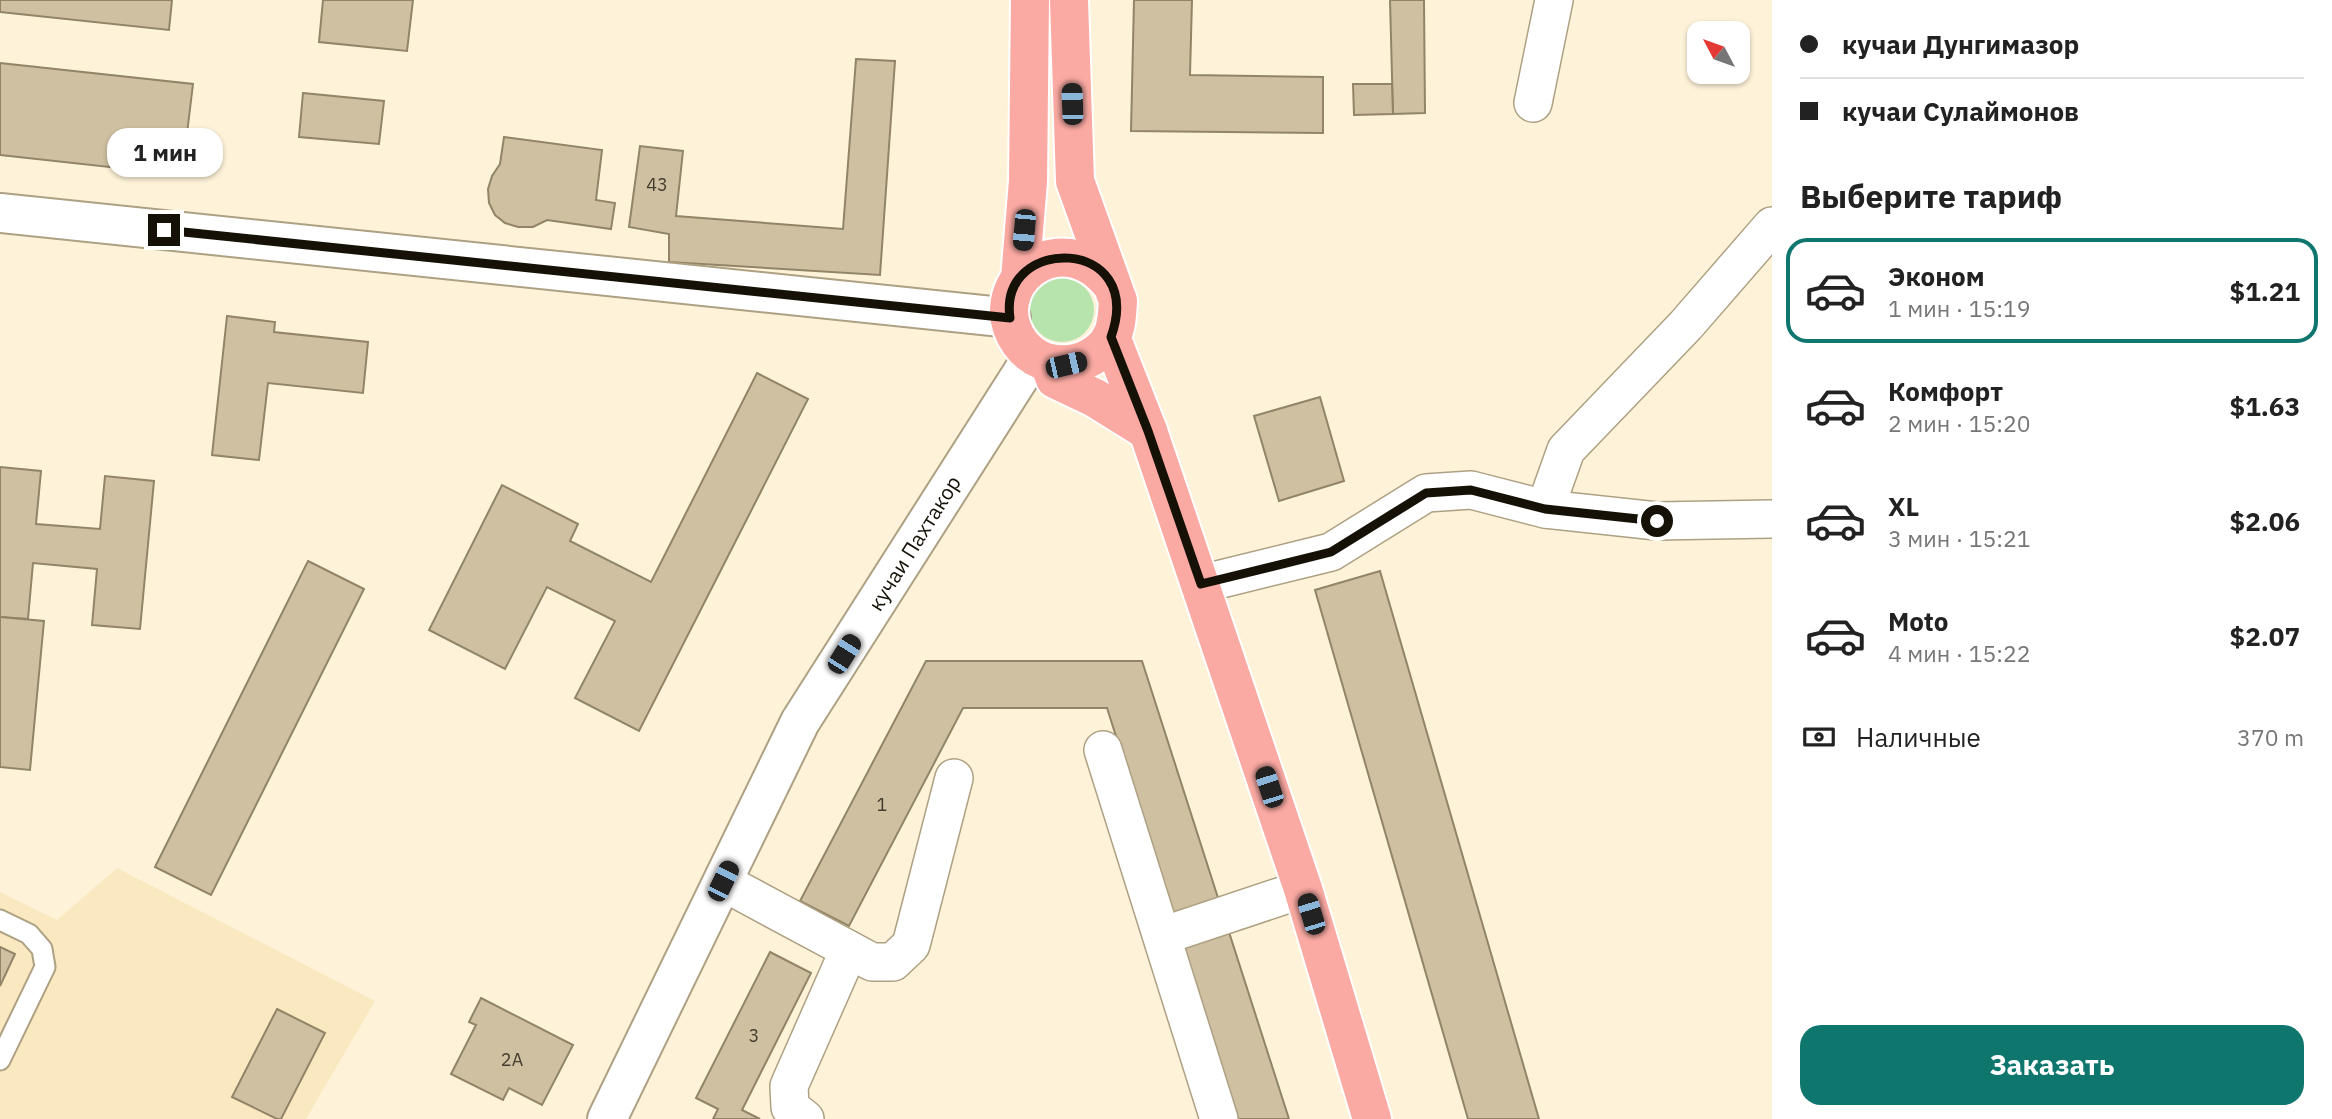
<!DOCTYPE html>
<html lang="ru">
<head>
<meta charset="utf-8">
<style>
  :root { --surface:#fff; --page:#f2f2f2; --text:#222; --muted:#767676; --line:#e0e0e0; --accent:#0f766e }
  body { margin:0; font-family:"IBM Plex Sans",sans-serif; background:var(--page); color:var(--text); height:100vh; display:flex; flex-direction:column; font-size:26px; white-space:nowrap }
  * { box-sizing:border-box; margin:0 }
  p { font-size:23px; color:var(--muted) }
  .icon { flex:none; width:38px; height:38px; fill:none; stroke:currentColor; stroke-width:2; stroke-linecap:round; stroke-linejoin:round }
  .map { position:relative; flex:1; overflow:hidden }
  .drawer { display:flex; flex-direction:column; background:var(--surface); width:560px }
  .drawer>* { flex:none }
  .top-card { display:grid; align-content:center; height:154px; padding:0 28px; background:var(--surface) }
  .needle { width:46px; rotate:311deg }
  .tools { position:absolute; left:1687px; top:21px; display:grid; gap:14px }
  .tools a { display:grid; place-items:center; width:63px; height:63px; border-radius:14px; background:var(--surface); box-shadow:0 2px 5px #0004; font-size:35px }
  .end { position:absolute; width:32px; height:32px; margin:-16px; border:9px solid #161107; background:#fff; box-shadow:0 0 0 4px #fff }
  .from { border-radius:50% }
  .bubble { position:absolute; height:49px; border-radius:21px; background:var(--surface); box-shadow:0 2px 5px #0004; font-size:23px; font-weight:800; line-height:49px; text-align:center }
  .car { position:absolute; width:21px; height:42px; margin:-21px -10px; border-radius:9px; box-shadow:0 0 5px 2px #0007; background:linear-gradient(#222 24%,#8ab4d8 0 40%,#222 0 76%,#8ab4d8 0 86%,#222 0) }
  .top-card b { display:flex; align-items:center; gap:24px; height:66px; font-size:26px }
  .top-card b+b { border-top:2px solid var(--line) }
  .top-card i { width:18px; height:18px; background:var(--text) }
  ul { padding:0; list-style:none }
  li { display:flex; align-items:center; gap:21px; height:105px; margin:0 14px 10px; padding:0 14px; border:4px solid transparent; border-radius:21px }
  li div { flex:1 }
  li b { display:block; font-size:26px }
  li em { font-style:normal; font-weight:800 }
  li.active { border-color:var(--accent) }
  li>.icon { width:63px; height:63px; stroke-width:1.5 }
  h2 { padding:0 28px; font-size:32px; line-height:84px }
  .pay { display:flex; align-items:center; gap:18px; height:77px; padding:0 28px; font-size:26px }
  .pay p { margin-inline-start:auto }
  .action { display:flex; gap:14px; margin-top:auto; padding:14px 28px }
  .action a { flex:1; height:80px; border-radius:21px; background:var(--accent); color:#fff; font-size:28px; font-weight:800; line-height:80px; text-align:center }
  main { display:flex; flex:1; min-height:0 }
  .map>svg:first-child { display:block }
  .built { fill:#fae8c1 }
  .green { fill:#b7e3ac }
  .building { fill:#cec0a1; stroke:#918467; stroke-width:2 }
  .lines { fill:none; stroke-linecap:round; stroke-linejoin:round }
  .lane-casing { stroke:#aea082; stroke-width:23 }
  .street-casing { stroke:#aea082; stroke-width:40 }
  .secondary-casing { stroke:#aea082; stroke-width:42 }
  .primary-casing { stroke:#fff; stroke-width:42 }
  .lane { stroke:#fff; stroke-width:19 }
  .street { stroke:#fff; stroke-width:37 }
  .secondary { stroke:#fff; stroke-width:38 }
  .primary { stroke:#fbaaa3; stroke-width:38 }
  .route { stroke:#161107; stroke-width:9 }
  .labels { text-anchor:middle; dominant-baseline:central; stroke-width:5; stroke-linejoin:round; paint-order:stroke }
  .number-label { font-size:18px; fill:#443d2e }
  .street-label { font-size:21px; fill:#161107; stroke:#fff }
</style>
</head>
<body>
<main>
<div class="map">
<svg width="1772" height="1119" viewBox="0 0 1772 1119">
  <rect width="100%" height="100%" fill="#fef3d9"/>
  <polygon class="built" points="117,868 375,1001 306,1119 0,1119 0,892 57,920"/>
  <circle class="green" cx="1062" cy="310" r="32"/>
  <g class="building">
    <polygon points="0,0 172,0 169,30 0,12"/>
    <polygon points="323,0 413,0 407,51 319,42"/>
    <polygon points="1134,0 1192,0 1190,75 1323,77 1323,133 1131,131"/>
    <polygon points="1390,0 1424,0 1425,113 1393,114"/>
    <polygon points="856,59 895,61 880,275 669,262 669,234 629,227 640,146 683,151 676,216 843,229"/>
    <polygon points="0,63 193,84 182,175 0,155"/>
    <polygon points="1353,84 1392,84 1393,114 1354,115"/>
    <polygon points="303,93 384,101 379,144 299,137"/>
    <polygon points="504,137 602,150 596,200 615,203 611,229 547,220 533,227 518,227 505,223 495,215 489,203 488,189 492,176 500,164"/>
    <polygon points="227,316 275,322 274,332 368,342 363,393 268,383 259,460 212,455"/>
    <polygon points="757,373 808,399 639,731 575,698 615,621 547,587 505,669 429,630 502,485 578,524 570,541 651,582"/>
    <polygon points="1320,397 1344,481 1279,501 1254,416"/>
    <polygon points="0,467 41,471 36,524 100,529 105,476 154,481 140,629 92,625 97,569 33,563 28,619 0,617"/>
    <polygon points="308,561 364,589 211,895 155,867"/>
    <polygon points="1380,571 1539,1119 1468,1119 1315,590"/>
    <polygon points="0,617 44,621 30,770 0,767"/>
    <polygon points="926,661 1142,661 1289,1119 1238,1119 1107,708 963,708 849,926 800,901"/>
    <polygon points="0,947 15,954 0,986"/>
    <polygon points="770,952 811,973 742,1110 760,1119 713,1119 718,1109 696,1098"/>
    <polygon points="481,998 573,1045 542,1105 509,1088 503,1100 451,1074 476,1025 469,1022"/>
    <polygon points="277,1009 325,1033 281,1119 277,1119 232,1097"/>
  </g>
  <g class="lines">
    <defs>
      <polyline id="lane" points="0,920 29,934 42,949 45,967 0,1060"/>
      <g id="street">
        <polyline points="1533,103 1554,0"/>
        <polyline points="1545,509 1566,450 1686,325 1772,226"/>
        <polyline points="1201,584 1331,552 1426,493 1471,490 1545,509 1657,521 1772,519"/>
        <polyline points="1103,750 1219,1119"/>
        <polyline points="723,882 872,962 893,962 911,945 954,778"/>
        <polyline points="1162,936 1303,889"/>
        <polyline points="805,1119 790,1107 789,1086 849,950"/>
      </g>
      <g id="secondary">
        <polyline points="0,213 1011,318"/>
        <polyline points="607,1119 800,722 1033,356"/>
      </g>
      <g id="primary">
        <path d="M1069 0 1075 181 1118 301C1117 314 1117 327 1111 338 1091 370 1043 374 1020 343 980 287 1059 219 1111 284"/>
        <polyline points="1020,279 1028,181 1030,0"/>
        <polyline points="1111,337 1148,431 1303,889 1372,1119"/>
        <polyline points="1049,363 1055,379 1095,398 1148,431"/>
      </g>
    </defs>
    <use href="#lane" class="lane-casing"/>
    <use href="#street" class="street-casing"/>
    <use href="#secondary" class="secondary-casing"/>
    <use href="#primary" class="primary-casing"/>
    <use href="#lane" class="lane"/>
    <use href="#street" class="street"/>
    <use href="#secondary" class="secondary"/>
    <use href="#primary" class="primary"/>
  </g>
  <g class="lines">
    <path class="route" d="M164 230 1010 318C998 234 1147 236 1111 337L1148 431 1201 584 1331 552 1426 493 1471 490 1545 509 1657 521"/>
  </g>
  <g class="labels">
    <g class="number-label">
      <text x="657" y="184">43</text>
      <text x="882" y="804">1</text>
      <text x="754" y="1035">3</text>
      <text x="512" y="1059">2А</text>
    </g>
    <g class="street-label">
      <text transform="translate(914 543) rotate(-58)">кучаи Пахтакор</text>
    </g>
  </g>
</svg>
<div class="tools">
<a><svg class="needle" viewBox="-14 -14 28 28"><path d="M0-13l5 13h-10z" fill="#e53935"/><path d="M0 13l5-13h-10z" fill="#767676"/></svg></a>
</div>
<i class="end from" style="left:1657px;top:521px"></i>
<i class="end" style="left:164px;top:230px"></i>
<div class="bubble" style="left:107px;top:128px;width:116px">1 мин</div>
<i class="car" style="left:1072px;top:104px;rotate:358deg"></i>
<i class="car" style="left:1024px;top:230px;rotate:185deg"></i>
<i class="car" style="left:1066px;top:365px;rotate:77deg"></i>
<i class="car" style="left:844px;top:654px;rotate:32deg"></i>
<i class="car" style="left:1269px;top:787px;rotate:342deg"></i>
<i class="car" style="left:723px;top:881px;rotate:26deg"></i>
<i class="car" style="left:1311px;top:914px;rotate:343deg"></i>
</div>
<section class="drawer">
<div class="top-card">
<b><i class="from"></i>кучаи Дунгимазор</b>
<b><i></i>кучаи Сулаймонов</b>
</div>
<h2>Выберите тариф</h2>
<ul>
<li class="active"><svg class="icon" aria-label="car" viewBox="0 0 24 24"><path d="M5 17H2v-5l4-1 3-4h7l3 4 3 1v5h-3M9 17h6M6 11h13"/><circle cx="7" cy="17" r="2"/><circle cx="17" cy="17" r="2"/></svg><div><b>Эконом</b><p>1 мин · 15:19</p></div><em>$1.21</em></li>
<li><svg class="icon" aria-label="car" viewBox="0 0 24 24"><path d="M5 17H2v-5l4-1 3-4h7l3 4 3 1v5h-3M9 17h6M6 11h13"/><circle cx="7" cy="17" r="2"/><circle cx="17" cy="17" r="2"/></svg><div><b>Комфорт</b><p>2 мин · 15:20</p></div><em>$1.63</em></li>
<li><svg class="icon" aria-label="car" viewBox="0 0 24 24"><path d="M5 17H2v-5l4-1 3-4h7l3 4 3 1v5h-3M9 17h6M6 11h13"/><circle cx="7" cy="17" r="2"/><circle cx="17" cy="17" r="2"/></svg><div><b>XL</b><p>3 мин · 15:21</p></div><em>$2.06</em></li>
<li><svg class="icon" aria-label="car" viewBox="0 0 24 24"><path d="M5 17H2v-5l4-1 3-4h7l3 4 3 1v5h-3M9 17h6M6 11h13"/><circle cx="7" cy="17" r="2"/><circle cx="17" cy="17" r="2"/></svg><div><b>Moto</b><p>4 мин · 15:22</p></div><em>$2.07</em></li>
</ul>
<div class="pay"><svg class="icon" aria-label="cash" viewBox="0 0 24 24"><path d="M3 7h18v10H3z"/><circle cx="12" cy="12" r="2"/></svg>Наличные<p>370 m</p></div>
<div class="action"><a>Заказать</a></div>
</section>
</main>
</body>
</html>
